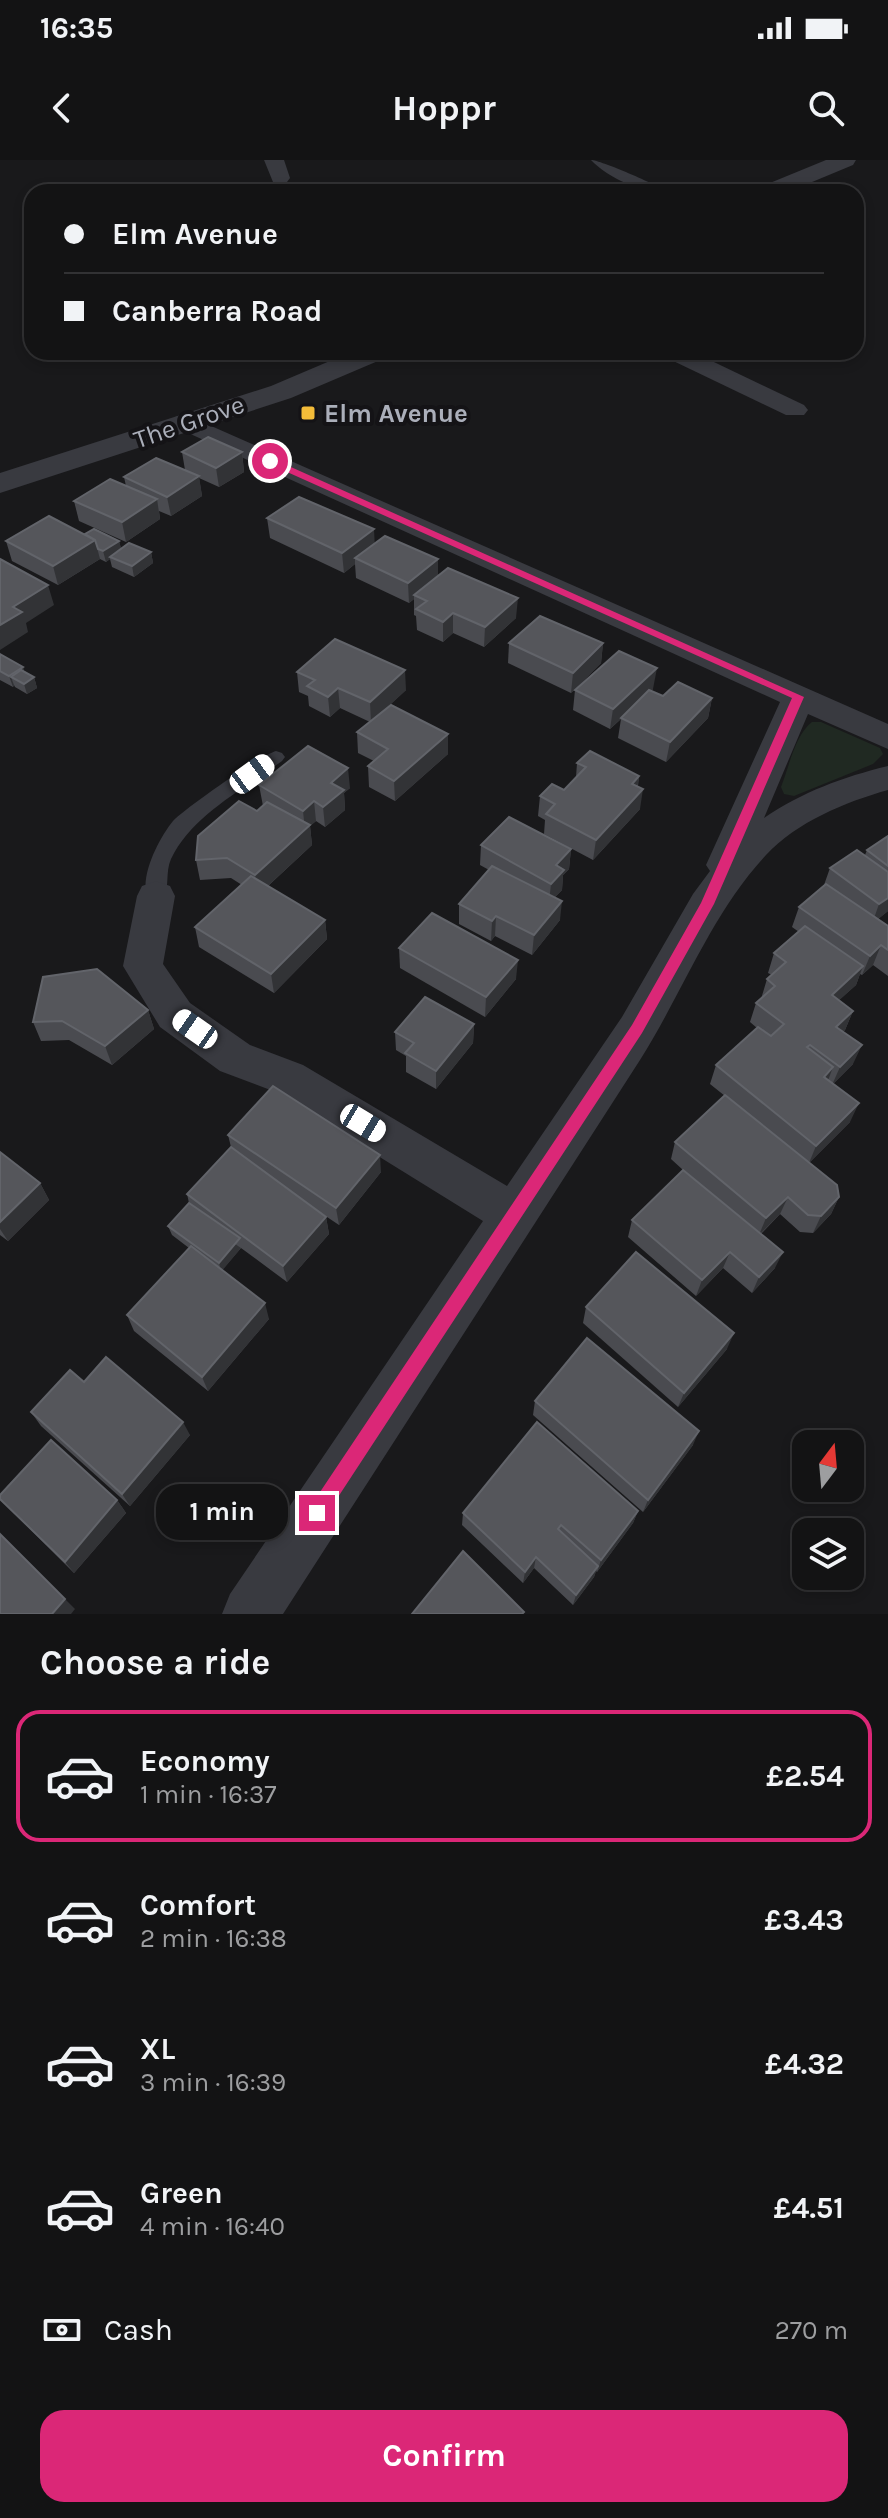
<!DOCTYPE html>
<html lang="en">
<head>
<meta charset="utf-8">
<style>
  :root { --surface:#131314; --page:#202022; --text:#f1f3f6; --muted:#9d9ea0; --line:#323234; --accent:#db2777 }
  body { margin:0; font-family:Karla,sans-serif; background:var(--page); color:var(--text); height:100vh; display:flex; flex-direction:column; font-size:30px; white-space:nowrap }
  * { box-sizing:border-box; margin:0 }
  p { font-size:26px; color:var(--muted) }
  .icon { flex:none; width:44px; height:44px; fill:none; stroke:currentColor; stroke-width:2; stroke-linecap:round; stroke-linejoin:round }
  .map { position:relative; height:1454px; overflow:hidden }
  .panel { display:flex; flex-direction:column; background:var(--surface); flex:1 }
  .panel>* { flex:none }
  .banner { position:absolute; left:24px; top:24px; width:840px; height:176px; border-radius:24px; box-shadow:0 4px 12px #0003,0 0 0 2px var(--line); display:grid; align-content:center; height:176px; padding:0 40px; background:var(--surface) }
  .needle { width:52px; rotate:16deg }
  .controls { position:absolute; left:792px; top:1270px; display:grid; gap:16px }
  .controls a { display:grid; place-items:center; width:72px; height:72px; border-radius:16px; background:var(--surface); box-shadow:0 4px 12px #0003,0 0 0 2px var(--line); font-size:40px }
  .end { position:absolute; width:36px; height:36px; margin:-18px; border:10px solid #db2777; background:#fff; box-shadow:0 0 0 4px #fff }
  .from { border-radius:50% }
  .bubble { position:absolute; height:56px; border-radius:24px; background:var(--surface); box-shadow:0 4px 12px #0003,0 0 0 2px var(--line); font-size:26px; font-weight:700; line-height:56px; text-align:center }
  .car { position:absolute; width:24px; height:48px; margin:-24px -12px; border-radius:10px; box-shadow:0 0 6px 2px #0007; background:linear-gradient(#fff 24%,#345 0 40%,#fff 0 76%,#345 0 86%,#fff 0) }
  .banner b { display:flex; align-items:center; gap:28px; height:76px; font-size:30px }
  .banner b+b { border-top:2px solid var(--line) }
  .banner i { width:20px; height:20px; background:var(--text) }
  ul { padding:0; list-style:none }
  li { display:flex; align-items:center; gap:24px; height:132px; margin:0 16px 12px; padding:0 24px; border:4px solid transparent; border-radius:24px }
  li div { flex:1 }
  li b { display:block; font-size:30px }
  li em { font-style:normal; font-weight:700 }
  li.on { border-color:var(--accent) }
  li>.icon { width:72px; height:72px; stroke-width:1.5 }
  h2 { padding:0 40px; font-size:36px; line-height:96px }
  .pay { display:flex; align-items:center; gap:20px; height:88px; padding:0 40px; font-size:30px }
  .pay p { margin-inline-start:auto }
  .button { display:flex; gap:16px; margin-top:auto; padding:16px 40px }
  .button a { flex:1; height:92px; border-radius:24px; background:var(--accent); color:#fff; font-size:32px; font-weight:700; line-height:92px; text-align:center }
  .status { display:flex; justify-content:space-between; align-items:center; height:56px; padding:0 40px; background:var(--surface); direction:ltr }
  .status svg { height:22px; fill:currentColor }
  header { display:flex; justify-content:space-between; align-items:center; height:104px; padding:0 40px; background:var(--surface); font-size:36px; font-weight:700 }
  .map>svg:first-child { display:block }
  .green { fill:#202922 }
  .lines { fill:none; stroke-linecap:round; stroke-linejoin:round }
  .service { fill:#393a40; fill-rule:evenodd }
  .minor { fill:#393a40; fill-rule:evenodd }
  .tertiary { fill:#393a40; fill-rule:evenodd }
  .wall { fill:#4a4b50 }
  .shaded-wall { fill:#323336 }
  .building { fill:#55565b; stroke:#62646a; stroke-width:2 }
  .route { fill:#db2777 }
  .poi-dot { fill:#f3bc39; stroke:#141316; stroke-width:3 }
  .labels { text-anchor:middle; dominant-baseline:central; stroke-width:8; stroke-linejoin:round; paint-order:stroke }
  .far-poi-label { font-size:26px; font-weight:bold; fill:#abafba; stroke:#141316; text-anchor:start }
  .far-street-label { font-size:26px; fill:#abafba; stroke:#141316 }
</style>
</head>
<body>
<div class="status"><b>16:35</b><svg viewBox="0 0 49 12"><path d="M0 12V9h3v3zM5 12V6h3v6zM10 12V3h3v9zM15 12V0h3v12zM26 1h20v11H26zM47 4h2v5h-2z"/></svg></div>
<header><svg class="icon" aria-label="back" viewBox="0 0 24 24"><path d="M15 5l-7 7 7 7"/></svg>Hoppr<svg class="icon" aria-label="search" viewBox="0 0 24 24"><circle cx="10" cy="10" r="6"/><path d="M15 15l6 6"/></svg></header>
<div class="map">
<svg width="888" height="1454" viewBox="0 0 888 1454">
  <rect width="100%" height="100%" fill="#19191b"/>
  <path class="green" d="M812 562H821L880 588 883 594 873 604 794 636 784 634 781 627C789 607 795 575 812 562Z"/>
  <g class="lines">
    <g class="service">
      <path d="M591 0C600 0 658 25 667 32 641 32 609 19 591 0Z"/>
      <path d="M542 22 563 30 564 32C554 32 544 32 537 25Z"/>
      <path d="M276 591 282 593 285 597 282 601C244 629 192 655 171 699 165 712 170 728 163 741H149C137 720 159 678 173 661 184 649 261 595 276 591Z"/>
    </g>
    <g class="minor">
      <polygon points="264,0 284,0 290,18 287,22 273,22"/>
      <polygon points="662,192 693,192 804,245 808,250 804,255 786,255 665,197"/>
      <path d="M184 254 888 564V589L808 554 764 658C802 632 843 617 888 606V630C845 642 797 662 766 695 711 754 683 832 640 900 521 1085 402 1269 283 1454H222L230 1434 483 1061 273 931 220 911 160 867 123 806 137 736 142 726 156 721 170 726 175 736 163 804 190 843 250 885 303 905 507 1026 622 857 693 734 710 711 706 705 780 542 175 267 171 262 175 257Z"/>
    </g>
    <g class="tertiary">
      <polygon points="826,0 856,0 853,5 788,32 756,32 760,27"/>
      <polygon points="351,192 389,192 385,198 291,238 0,333 0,313 271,226"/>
    </g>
  </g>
  <g class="wall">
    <polygon points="182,292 242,292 244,312 219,327 199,318 202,336 171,356 159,351 160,359 126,382 79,361 74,341 126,326 124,317 185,310"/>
    <polygon points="267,358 375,384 438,416 516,458 484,487 453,473 443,482 417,470 416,456 414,455 414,439 409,443 356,418 355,404 344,413 270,378"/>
    <polygon points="85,374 119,381 121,389 151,392 153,403 134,417 112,407 110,399 106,402 100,399 58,425 12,401 6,381"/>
    <polygon points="509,483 603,483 601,503 571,533 508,503"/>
    <polygon points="0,494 23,507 24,511 34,517 37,528 27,534 15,527 14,525 13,527 0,520"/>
    <polygon points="297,512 406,530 384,550 448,594 395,641 369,627 368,606 374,601 358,593 357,572 370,562 340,548 330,557 309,546 308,536 299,532"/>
    <polygon points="653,529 651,531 663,536 712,538 708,558 666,602 618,578 621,559 610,569 573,550 575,530"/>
    <polygon points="577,603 639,616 638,626 640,649 593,700 544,674 545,660 538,656 540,636 564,630 576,617"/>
    <polygon points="259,625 350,628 344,633 345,650 325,667 316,661 310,666 312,685 268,726 325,760 327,779 274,833 199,787 195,767 242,725 231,718 200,720 196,700 263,646"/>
    <polygon points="888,676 888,751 878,759 888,766 888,816 873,805 862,815 860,814 856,825 839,840 853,851 845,870 843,872 853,904 833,924 850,962 809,1003 839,1037 831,1054 813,1073 800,1072 780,1054 761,1074 775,1108 752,1133 723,1108 696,1136 628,1077 632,1060 683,1010 671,999 675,982 725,936 710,924 716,905 757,868 750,862 756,843 761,839 767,819 772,815 768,813 774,793 799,772 792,767 799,747 824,725 830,708 865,695 867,690"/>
    <polygon points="481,685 571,689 569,709 563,715 562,730 555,737 560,760 532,795 495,776 491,781 459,764 459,744 489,710 480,705"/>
    <polygon points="399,788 516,819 485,857 400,808"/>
    <polygon points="148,850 154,869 112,905 69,880 41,881 33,862"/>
    <polygon points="474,864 473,883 436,929 406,912 406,896 396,890 395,872"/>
    <polygon points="228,975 381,1012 339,1065 309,1045 326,1057 329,1074 287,1122 241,1088 222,1110 269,1159 208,1231 134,1171 127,1155 189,1088 172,1075 168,1066 189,1043 187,1034 231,987"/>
    <polygon points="0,992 40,1023 49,1040 8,1081 0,1075"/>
    <polygon points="586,1147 727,1189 678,1247 583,1163"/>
    <polygon points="84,1222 190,1275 130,1346 41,1266 31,1252"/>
    <polygon points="535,1241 693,1285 643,1352 533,1255"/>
    <polygon points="0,1339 117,1340 126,1353 74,1413"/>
    <polygon points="638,1351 633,1363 597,1412 596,1411 594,1417 573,1445 534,1408 523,1423 462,1365 463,1353"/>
  </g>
  <g class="shaded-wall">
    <polygon points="242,292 244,312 219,327 216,308"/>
    <polygon points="199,316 202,336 171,356 167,337"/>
    <polygon points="157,339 160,359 126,382 122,362"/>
    <polygon points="374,369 375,389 355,398 355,404 344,413 342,393"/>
    <polygon points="95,380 100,399 58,425 53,406"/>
    <polygon points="119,381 122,391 110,397 110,399 106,402 103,391"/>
    <polygon points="151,392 153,403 134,417 132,406"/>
    <polygon points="438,399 438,419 414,435 414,439 409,443 408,423"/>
    <polygon points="48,425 54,445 26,463 28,472 0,490 0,465 13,447"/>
    <polygon points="518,438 516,458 484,487 485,467"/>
    <polygon points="453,453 453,473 443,482 443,462"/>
    <polygon points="603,483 601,503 571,533 573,513"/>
    <polygon points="23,507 26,517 11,517 14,525 13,527 9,516"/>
    <polygon points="657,508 653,529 610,569 613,549"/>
    <polygon points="405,510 406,530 371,563 370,542"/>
    <polygon points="34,517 37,528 27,534 24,524"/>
    <polygon points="338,528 340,548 330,557 328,537"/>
    <polygon points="712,538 708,558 666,602 670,582"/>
    <polygon points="448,574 448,594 395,641 394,621"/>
    <polygon points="348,608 350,628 344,633 345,650 325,667 323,647 331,623"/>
    <polygon points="639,616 636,636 632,624"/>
    <polygon points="643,629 640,649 593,700 596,680"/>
    <polygon points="314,641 316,661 310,666 312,685 258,735 255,715 305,670 303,651"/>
    <polygon points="571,689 569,709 563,715 562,730 549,743 551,724 556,705"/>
    <polygon points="888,738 888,751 872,764 879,744"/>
    <polygon points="562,741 560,760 532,795 534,775"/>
    <polygon points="496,756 495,776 491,781 492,761"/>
    <polygon points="325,760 327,779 274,833 271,814"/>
    <polygon points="881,785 873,805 862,815 870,796"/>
    <polygon points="518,800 516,819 485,857 486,837"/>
    <polygon points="863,806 856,825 824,854 832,835"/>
    <polygon points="148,850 154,869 112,905 105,886"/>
    <polygon points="853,851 845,870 828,886 836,867"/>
    <polygon points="474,864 473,883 436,929 436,911"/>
    <polygon points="862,885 853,904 832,925 840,907"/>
    <polygon points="833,907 826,926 824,917"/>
    <polygon points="859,943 850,962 809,1003 816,986"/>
    <polygon points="380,995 381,1012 339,1065 336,1048"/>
    <polygon points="40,1023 49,1040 8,1081 0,1069 0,1062"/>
    <polygon points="788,1037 780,1054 759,1075 766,1058"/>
    <polygon points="839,1037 831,1054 813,1073 821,1056"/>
    <polygon points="326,1057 329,1074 287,1122 283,1106"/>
    <polygon points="235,1084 241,1088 221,1112 219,1103"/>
    <polygon points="730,1092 723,1108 696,1136 702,1120"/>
    <polygon points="783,1092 775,1108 752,1133 759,1117"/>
    <polygon points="265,1143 269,1159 208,1231 202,1217"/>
    <polygon points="734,1173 727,1189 678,1247 684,1233"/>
    <polygon points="183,1262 190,1275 130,1346 122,1334"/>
    <polygon points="699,1271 693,1285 643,1352 648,1340"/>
    <polygon points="117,1340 126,1353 74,1413 65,1402"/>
    <polygon points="638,1351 633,1363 597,1412 601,1400"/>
    <polygon points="536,1397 534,1408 523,1423 525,1412"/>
    <polygon points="598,1406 594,1417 573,1445 576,1435"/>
    <polygon points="65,1439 75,1449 71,1454 52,1454"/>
  </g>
  <g class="building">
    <polygon points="208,277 242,292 216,308 182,292"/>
    <polygon points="156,298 199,316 167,337 124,317"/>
    <polygon points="110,319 157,339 122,362 74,341"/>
    <polygon points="299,337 374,369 342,393 267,358"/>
    <polygon points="49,356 95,380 53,406 6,381"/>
    <polygon points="94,369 119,381 103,391 98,389 95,380 85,374"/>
    <polygon points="385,376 438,399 408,423 355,398"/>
    <polygon points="129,383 151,392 132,406 110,397"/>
    <polygon points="0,399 48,425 13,447 22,452 0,465"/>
    <polygon points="448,408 518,438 485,467 453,453 443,462 416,449 427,441 414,435"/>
    <polygon points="540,456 603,483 573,513 509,483"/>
    <polygon points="335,479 405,510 370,542 338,528 328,537 307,526 315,520 297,512"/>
    <polygon points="619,491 657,508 613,549 575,530"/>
    <polygon points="0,494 23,507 9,516 0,511"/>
    <polygon points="21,510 34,517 24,524 11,517"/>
    <polygon points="678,522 712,538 670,582 621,558 649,530 663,536"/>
    <polygon points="391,545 448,574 394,621 368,606 388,589 357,572"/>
    <polygon points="308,586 348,608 331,623 344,630 323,647 314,641 303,651 259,625"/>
    <polygon points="590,591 639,616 632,624 643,629 596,680 546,654 555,644 540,636 552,624 564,630 586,607 577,603"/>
    <polygon points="239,641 257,651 267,642 310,665 255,715 227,698 196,700 198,676"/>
    <polygon points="509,657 571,689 556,705 564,710 551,724 481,685"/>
    <polygon points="888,676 888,706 867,690"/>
    <polygon points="857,690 888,712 888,738 879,744 830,708"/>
    <polygon points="492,706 562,741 534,775 496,756 492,761 459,744"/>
    <polygon points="251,716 325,760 271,814 195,767"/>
    <polygon points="826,724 888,766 888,790 881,785 870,796 799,747"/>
    <polygon points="432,753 518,800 486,837 399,788"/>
    <polygon points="805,766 863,806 832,835 853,851 836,867 862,885 840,907 810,885 807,887 833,907 824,917 859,943 816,986 716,905 758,867 771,876 784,864 756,843 775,826 767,819 786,802 774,793"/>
    <polygon points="97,809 148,850 105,886 62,861 33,862 43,817"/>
    <polygon points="425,837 474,864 436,911 405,893 414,883 395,872"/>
    <polygon points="273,926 380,995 336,1048 228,975"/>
    <polygon points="725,935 837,1025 839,1037 821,1056 808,1055 788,1037 766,1058 675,982"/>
    <polygon points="231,987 326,1057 283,1106 187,1034"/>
    <polygon points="0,992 40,1023 0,1062"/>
    <polygon points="683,1010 783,1092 759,1117 730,1092 702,1120 632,1060"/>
    <polygon points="189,1043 240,1078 219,1103 168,1066"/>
    <polygon points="191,1086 265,1143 202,1217 127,1155"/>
    <polygon points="636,1092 734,1173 684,1233 586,1147"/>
    <polygon points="587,1178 699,1271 648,1340 535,1241"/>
    <polygon points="106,1197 183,1262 122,1334 31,1252 70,1210 84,1222"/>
    <polygon points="537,1262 638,1351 601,1400 561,1365 558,1369 598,1406 576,1435 536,1397 525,1412 463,1353"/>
    <polygon points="51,1280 117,1340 65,1402 0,1339 0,1335"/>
    <polygon points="0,1374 65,1439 52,1454 0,1454"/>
    <polygon points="463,1391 524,1452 522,1454 412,1454"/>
  </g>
  <polygon class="route" points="267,299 273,299 804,537 714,744 642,873 323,1360 317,1363 310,1360 308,1353 310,1347 632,865 701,743 792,538 267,303"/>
  <rect class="poi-dot" x="300" y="245" width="16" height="16" rx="4"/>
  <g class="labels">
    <g class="far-poi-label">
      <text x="324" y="253">Elm Avenue</text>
    </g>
    <g class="far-street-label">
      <text transform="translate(189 262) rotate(-19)">The Grove</text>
    </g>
  </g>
</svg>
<div class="controls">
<a><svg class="needle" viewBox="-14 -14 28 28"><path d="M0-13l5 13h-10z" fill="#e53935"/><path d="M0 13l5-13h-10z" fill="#9d9ea0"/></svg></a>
<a><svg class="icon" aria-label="layers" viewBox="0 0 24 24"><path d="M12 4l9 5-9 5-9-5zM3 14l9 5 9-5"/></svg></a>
</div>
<i class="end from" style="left:270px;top:301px"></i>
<i class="end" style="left:317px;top:1353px"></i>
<div class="bubble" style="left:156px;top:1324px;width:132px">1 min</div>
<i class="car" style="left:252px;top:614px;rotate:54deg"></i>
<i class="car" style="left:195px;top:869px;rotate:305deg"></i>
<i class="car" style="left:363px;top:963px;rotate:121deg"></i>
<div class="banner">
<b><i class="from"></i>Elm Avenue</b>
<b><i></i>Canberra Road</b>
</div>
</div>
<section class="panel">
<h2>Choose a ride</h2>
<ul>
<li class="on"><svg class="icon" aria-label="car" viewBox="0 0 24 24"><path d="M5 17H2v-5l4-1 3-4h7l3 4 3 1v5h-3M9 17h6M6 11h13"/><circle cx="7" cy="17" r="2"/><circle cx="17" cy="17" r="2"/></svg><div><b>Economy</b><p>1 min · 16:37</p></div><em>£2.54</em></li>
<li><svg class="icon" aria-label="car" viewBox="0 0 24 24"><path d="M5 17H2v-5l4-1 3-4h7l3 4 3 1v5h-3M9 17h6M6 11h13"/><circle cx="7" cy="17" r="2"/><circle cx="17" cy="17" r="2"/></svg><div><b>Comfort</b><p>2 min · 16:38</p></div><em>£3.43</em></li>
<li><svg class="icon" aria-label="car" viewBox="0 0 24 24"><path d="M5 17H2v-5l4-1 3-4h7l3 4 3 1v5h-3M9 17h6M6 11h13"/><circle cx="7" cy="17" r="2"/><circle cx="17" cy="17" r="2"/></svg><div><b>XL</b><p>3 min · 16:39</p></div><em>£4.32</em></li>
<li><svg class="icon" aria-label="car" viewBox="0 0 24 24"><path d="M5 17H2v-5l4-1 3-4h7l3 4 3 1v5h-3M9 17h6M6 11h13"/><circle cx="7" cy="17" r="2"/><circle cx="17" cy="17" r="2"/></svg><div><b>Green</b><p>4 min · 16:40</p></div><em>£4.51</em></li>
</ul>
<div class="pay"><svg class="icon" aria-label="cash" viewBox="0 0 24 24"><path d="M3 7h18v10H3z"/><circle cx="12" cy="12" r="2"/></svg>Cash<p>270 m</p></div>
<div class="button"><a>Confirm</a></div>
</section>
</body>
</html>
